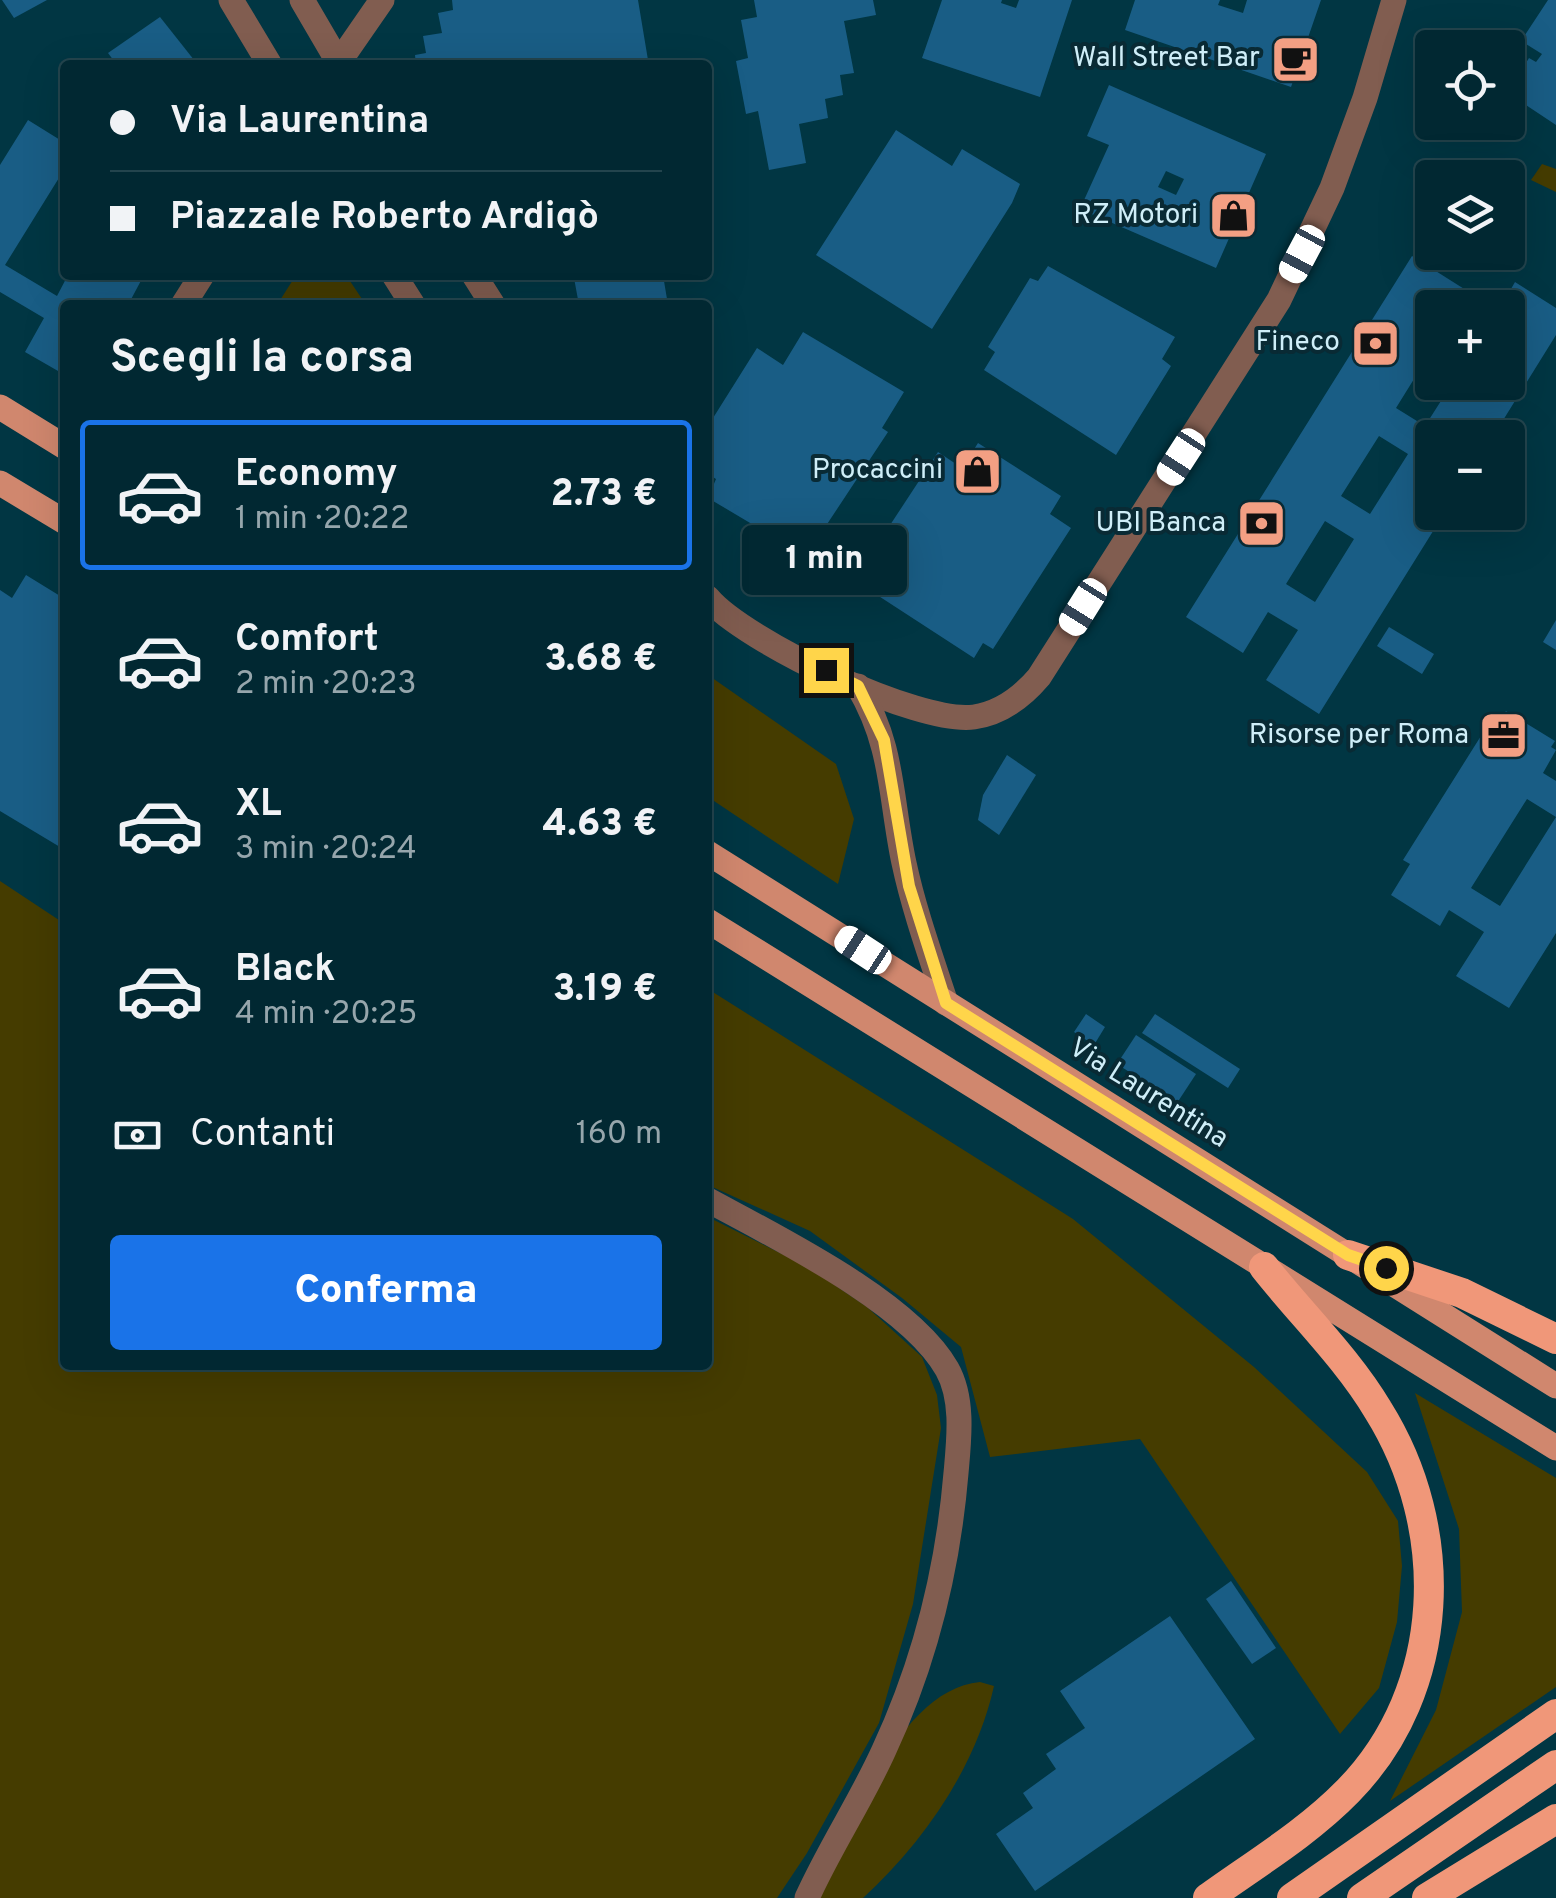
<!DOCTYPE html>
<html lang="it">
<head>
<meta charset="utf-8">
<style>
  :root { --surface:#012832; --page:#0f343e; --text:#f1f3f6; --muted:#96a6ac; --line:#23444d; --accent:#1a73e8 }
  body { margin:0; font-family:Overpass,sans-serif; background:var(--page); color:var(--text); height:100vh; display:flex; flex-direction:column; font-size:38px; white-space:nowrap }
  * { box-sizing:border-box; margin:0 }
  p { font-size:32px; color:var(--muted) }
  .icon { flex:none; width:55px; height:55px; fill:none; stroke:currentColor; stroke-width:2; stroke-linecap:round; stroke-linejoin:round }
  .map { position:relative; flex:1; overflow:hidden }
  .drawer { position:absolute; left:60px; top:300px; width:652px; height:1070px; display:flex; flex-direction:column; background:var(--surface); border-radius:10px; box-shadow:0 10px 40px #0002,0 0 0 2px var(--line) }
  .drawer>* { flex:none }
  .hud { position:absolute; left:60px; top:60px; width:652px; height:220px; border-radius:10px; box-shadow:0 10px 40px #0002,0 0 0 2px var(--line); display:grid; align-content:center; height:220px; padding:0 50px; background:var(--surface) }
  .buttons { position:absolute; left:1415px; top:30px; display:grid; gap:20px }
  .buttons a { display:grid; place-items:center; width:110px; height:110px; border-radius:10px; background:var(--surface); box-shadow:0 10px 40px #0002,0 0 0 2px var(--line); font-size:50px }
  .end { position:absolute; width:45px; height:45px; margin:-22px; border:12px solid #ffd54a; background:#111; box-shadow:0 0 0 5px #111 }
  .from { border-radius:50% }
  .bubble { position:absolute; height:70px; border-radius:10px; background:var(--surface); box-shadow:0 10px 40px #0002,0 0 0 2px var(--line); font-size:32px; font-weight:800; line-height:70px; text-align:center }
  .car { position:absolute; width:30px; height:60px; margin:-30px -15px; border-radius:12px; box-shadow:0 0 8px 2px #0007; background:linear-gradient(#fff 24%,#345 0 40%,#fff 0 76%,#345 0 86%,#fff 0) }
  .hud b { display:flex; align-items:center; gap:35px; height:95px; font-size:38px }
  .hud b+b { border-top:2px solid var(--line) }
  .hud i { width:25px; height:25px; background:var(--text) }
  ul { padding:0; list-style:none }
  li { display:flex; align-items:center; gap:30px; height:150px; margin:0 20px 15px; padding:0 30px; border:5px solid transparent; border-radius:10px }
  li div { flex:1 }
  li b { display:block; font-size:38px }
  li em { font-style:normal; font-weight:800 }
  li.on { border-color:var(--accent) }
  li>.icon { width:90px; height:90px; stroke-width:1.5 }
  h2 { padding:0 50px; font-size:45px; line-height:120px }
  .pay { display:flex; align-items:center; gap:25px; height:110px; padding:0 50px; font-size:38px }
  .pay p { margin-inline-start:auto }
  .action { display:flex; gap:20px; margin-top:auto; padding:20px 50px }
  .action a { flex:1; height:115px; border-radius:10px; background:var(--accent); color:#fff; font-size:40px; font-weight:800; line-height:115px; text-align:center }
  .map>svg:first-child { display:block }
  .green { fill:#453c00 }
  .building { fill:#195d85; fill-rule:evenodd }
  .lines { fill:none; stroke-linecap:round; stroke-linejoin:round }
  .minor { stroke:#815d50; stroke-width:25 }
  .major { stroke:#d0876e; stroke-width:25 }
  .highway { stroke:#f09779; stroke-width:30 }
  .route { stroke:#ffd54a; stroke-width:12 }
  .labels { text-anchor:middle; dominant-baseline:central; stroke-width:8; stroke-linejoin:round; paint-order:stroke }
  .poi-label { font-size:28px; fill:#cfeef8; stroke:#092a34; text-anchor:end }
  .street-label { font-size:28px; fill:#cfeef8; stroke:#092a34 }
</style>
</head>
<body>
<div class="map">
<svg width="1556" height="1898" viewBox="0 0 1556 1898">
  <rect width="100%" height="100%" fill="#013643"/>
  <g class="green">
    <polygon points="1542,164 1556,169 1556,192 1531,180"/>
    <polygon points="296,275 346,275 366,305 277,305"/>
    <polygon points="708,675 836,764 854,819 838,884 708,797"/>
    <polygon points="0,881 65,924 65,1365 708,1365 708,1217 808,1267 867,1307 922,1357 937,1395 941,1428 913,1604 879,1723 807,1853 777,1898 0,1898"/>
    <polygon points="708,989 1073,1219 1254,1367 1367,1472 1398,1521 1402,1566 1397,1622 1379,1688 1340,1734 1140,1439 990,1457 961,1347 902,1298 810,1231 708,1185"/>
    <polygon points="1415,1393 1556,1478 1556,1687 1390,1801 1436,1710 1462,1612 1459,1529"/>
    <path d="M980 1682 994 1686C976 1767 924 1842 863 1898H815C847 1833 898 1689 980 1682Z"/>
  </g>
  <g class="building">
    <polygon points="2,0 47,0 14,18"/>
    <polygon points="452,0 638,0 648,60 640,62 640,65 416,65 415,55 426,53 423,36 442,33 438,13 453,10"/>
    <polygon points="754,0 873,0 876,15 844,21 854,73 840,75 843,95 825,99 828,118 799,124 806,163 769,170 758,111 746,114 736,61 748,58 741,20 757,17"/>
    <polygon points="942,0 1002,0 1001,3 1016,8 1019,0 1072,0 1040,97 922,58"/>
    <polygon points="1135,0 1220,0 1218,5 1243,13 1247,0 1321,0 1291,87 1125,30"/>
    <polygon points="1548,0 1556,0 1556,125 1508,93 1529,58 1536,62 1542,54 1521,41"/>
    <polygon points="160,17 198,65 117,65 108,53"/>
    <path d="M1109 85 1266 154 1216 268 1080 209 1109 145 1087 136ZM1166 171 1184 179 1176 195 1158 187Z"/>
    <polygon points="28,120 65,143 65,175 62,173 5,265 57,296 68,275 144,275 128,305 65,305 65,375 25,352 44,318 0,292 0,165"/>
    <polygon points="896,130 952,166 962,149 1020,184 1012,203 932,329 816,255"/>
    <path d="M1412 256 1469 292 1459 308H1432V350L1396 408 1425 426 1453 382H1508V308H1500L1515 282 1556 308V335L1492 438H1432V512H1445L1319 714 1266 680 1298 630 1268 612 1243 653 1186 617ZM1379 436 1408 454 1370 514 1341 496ZM1325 521 1354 539 1315 602 1286 584Z"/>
    <polygon points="1048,266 1175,337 1162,359 1171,366 1116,455 984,370 995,352 988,347 1030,278 1038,281"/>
    <polygon points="555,275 663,275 668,305 579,305 574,278 556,281"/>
    <polygon points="803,332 904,392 882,428 888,432 806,556 708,498 716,479 708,474 708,426 757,348 783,365"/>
    <polygon points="978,443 1061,496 1050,514 1071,528 993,649 983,643 974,658 854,580 938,452 962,468"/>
    <polygon points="26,575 65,599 65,850 0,811 0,590 12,598"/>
    <polygon points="1556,620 1556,650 1543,642"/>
    <polygon points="1389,627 1434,654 1422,674 1377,646"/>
    <path d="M1506 711 1555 741 1551 747 1556 750 1543 773 1556 781V933L1509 1008 1456 976 1484 932 1449 910 1440 926 1391 895 1410 864 1403 860 1496 712 1502 716ZM1527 799 1556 817 1500 906 1471 888Z"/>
    <polygon points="1007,755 1036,775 999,835 978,820 983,795"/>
    <polygon points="1086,1014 1105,1027 1094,1045 1074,1032"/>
    <polygon points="1155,1014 1240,1069 1228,1088 1142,1033"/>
    <polygon points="1136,1035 1196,1074 1177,1103 1117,1064"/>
    <polygon points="1231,1581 1276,1648 1252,1664 1206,1599"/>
    <polygon points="1170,1616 1255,1739 1035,1891 996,1834 1033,1808 1023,1793 1056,1769 1046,1754 1085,1728 1060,1691"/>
  </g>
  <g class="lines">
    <g class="minor">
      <polyline points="231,0 270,65"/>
      <polyline points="302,0 340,65"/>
      <polyline points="337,65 382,0"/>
      <polyline points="394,275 413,305"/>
      <polyline points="474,275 493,305"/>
      <polyline points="183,305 202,275"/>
      <path d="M708 598C744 641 919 725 974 717 1001 713 1022 697 1039 677L1279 300 1332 188 1365 98 1394 0"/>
      <path d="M858 686C894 747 890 797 904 863 914 910 931 957 946 1003"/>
      <path d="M708 1200C776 1237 909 1302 947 1369 964 1399 959 1440 956 1473 948 1569 925 1662 884 1750 861 1801 830 1847 807 1898"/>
    </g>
    <g class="major">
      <polyline points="0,407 65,447"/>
      <polyline points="0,483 65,522"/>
      <polyline points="708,853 1556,1386"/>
      <polyline points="708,921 1556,1448"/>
    </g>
    <g class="highway">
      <polyline points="1348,1255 1462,1293 1556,1339"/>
      <path d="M1208 1898C1255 1864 1307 1833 1348 1791 1448 1689 1452 1528 1378 1410 1347 1358 1301 1314 1264 1267"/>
      <polyline points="1292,1898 1556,1714"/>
      <polyline points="1362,1898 1556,1765"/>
      <polyline points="1427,1898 1556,1819"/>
    </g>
  </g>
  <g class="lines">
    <polyline class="route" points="826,670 858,686 884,740 909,886 946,1003 1348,1255 1386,1268"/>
  </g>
  <defs>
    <symbol id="cafe-square" viewBox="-11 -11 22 22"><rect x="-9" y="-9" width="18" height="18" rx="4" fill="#f39f83" stroke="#092a34"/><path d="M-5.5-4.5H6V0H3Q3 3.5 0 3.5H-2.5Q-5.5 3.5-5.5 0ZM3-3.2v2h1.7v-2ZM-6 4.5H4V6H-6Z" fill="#111"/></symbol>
    <symbol id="shop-square" viewBox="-11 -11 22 22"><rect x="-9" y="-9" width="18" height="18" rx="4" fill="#f39f83" stroke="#092a34"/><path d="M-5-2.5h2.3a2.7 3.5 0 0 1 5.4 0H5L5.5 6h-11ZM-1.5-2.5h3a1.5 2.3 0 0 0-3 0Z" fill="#111"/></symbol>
    <symbol id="bank-square" viewBox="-11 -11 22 22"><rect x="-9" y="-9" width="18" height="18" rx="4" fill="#f39f83" stroke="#092a34"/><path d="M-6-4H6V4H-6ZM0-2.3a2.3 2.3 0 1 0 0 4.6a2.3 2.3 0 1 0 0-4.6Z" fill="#111"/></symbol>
    <symbol id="office-square" viewBox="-11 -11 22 22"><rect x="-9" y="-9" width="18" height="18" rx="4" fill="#f39f83" stroke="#092a34"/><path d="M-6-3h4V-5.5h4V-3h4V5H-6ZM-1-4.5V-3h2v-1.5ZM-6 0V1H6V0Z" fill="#111"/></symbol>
  </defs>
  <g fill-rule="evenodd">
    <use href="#cafe-square" x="1268" y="32" width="55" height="55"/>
    <use href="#shop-square" x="1206" y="188" width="55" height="55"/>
    <use href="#bank-square" x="1348" y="316" width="55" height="55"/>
    <use href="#shop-square" x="950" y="444" width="55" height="55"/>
    <use href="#bank-square" x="1234" y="496" width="55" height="55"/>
    <use href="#office-square" x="1476" y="708" width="55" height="55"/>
  </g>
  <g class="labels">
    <g class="poi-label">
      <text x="1260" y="59">Wall Street Bar</text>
      <text x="1198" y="216">RZ Motori</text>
      <text x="1340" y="343">Fineco</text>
      <text x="943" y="471">Procaccini</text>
      <text x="1226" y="524">UBI Banca</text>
      <text x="1469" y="736">Risorse per Roma</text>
    </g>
    <g class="street-label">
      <text transform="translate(1148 1094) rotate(32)">Via Laurentina</text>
    </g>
  </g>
</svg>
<div class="buttons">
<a><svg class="icon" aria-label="locate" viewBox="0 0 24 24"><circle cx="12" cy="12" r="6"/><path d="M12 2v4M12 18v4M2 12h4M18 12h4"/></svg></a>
<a><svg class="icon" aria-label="layers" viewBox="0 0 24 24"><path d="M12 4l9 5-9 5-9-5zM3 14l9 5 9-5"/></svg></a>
<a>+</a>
<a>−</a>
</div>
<i class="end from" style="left:1386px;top:1268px"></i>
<i class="end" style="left:826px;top:670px"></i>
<div class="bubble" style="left:742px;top:525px;width:165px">1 min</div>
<i class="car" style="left:1302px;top:254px;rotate:208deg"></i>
<i class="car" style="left:1181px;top:457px;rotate:213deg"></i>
<i class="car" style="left:1083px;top:607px;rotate:212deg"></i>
<i class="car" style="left:863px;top:950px;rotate:303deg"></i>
<div class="hud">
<b><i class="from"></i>Via Laurentina</b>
<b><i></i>Piazzale Roberto Ardigò</b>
</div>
<section class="drawer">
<h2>Scegli la corsa</h2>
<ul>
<li class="on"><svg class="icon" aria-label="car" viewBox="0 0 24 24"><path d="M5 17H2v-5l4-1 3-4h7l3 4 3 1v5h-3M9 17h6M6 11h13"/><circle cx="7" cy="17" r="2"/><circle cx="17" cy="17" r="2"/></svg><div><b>Economy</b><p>1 min · 20:22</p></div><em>2.73 €</em></li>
<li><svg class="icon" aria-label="car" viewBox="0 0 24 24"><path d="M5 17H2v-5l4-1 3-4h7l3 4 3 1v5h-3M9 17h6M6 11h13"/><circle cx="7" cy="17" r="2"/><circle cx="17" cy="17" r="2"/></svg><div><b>Comfort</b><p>2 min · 20:23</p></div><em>3.68 €</em></li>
<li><svg class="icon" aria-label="car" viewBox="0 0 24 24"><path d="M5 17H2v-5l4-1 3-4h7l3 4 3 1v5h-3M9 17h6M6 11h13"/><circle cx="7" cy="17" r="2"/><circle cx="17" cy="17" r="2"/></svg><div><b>XL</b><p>3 min · 20:24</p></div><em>4.63 €</em></li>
<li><svg class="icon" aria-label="car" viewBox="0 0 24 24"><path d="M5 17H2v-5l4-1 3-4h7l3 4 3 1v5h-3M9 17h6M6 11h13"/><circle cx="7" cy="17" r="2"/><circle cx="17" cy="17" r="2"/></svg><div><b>Black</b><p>4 min · 20:25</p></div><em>3.19 €</em></li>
</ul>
<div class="pay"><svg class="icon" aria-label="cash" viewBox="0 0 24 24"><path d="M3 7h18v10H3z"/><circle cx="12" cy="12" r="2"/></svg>Contanti<p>160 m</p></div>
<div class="action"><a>Conferma</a></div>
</section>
</div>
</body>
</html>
